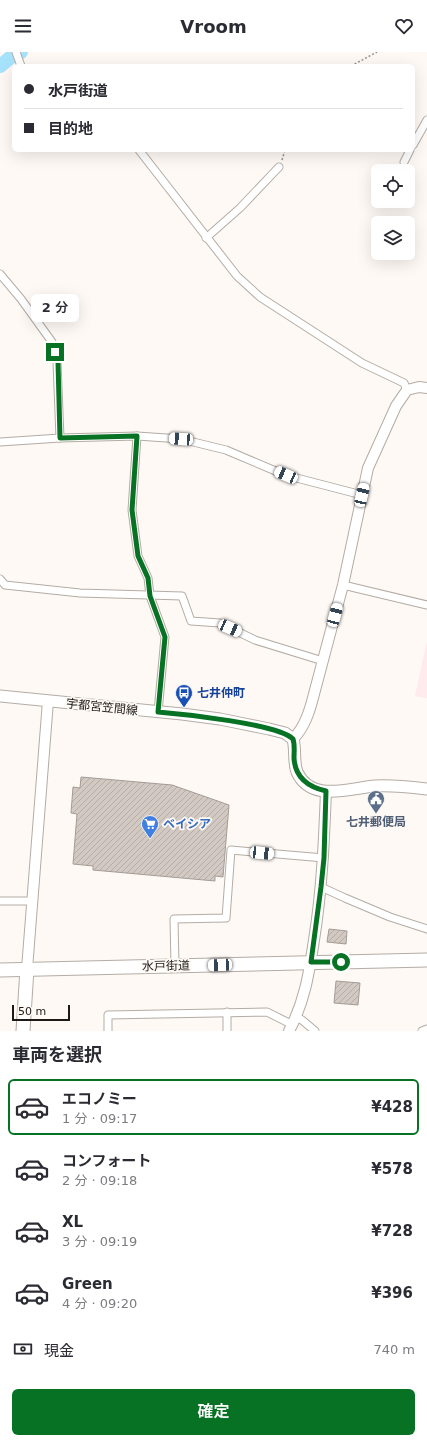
<!DOCTYPE html>
<html lang="ja">
<head>
<meta charset="utf-8">
<style>
  :root { --surface:#fff; --page:#f2f2f3; --text:#2b2b33; --muted:#7c7c81; --line:#e1e1e2; --accent:#077223 }
  body { margin:0; font-family:"DejaVu Sans","Noto Sans JP",sans-serif; background:var(--page); color:var(--text); height:100vh; display:flex; flex-direction:column; font-size:15px; white-space:nowrap }
  * { box-sizing:border-box; margin:0 }
  p { font-size:13px; color:var(--muted) }
  .icon { flex:none; width:22px; height:22px; fill:none; stroke:currentColor; stroke-width:2; stroke-linecap:round; stroke-linejoin:round }
  .map { position:relative; height:979px; overflow:hidden }
  .side { display:flex; flex-direction:column; background:var(--surface); flex:1 }
  .side>* { flex:none }
  .banner { position:absolute; left:12px; top:12px; width:403px; height:88px; border-radius:6px; box-shadow:0 4px 16px #0002; display:grid; align-content:center; height:88px; padding:0 12px; background:var(--surface) }
  .fabs { position:absolute; left:371px; top:112px; display:grid; gap:8px }
  .fabs a { display:grid; place-items:center; width:44px; height:44px; border-radius:6px; background:var(--surface); box-shadow:0 4px 16px #0002; font-size:20px }
  .scale { position:absolute; left:12px; bottom:10px; width:58px; box-sizing:border-box; padding-left:4px; border:2px solid #1d1917; border-top:0; font-size:11px; line-height:14px; white-space:nowrap; color:#1d1917; -webkit-text-stroke:3px #fef9f4; paint-order:stroke }
  .end { position:absolute; width:18px; height:18px; margin:-9px; border:5px solid #077223; background:#fff; box-shadow:0 0 0 2px #fff }
  .from { border-radius:50% }
  .bubble { position:absolute; height:28px; border-radius:6px; background:var(--surface); box-shadow:0 4px 16px #0002; font-size:13px; font-weight:600; line-height:28px; text-align:center }
  .car { position:absolute; width:12px; height:24px; margin:-12px -6px; border-radius:5px; box-shadow:0 0 3px 1px #0007; background:linear-gradient(#fff 24%,#345 0 40%,#fff 0 76%,#345 0 86%,#fff 0) }
  .banner b { display:flex; align-items:center; gap:14px; height:38px; font-size:15px }
  .banner b+b { border-top:1px solid var(--line) }
  .banner i { width:10px; height:10px; background:var(--text) }
  ul { padding:0; list-style:none }
  li { display:flex; align-items:center; gap:12px; height:56px; margin:0 8px 6px; padding:0 4px; border:2px solid transparent; border-radius:6px }
  li div { flex:1 }
  li b { display:block; font-size:15px }
  li em { font-style:normal; font-weight:600 }
  li.current { border-color:var(--accent) }
  li>.icon { width:36px; height:36px; stroke-width:1.5 }
  h2 { padding:0 12px; font-size:18px; line-height:48px }
  .pay { display:flex; align-items:center; gap:10px; height:44px; padding:0 12px; font-size:15px }
  .pay p { margin-inline-start:auto }
  .action { display:flex; gap:8px; margin-top:auto; padding:8px 12px }
  .action a { flex:1; height:46px; border-radius:6px; background:var(--accent); color:#fff; font-size:16px; font-weight:600; line-height:46px; text-align:center }
  header { display:flex; justify-content:space-between; align-items:center; height:52px; padding:0 12px; background:var(--surface); font-size:18px; font-weight:600 }
  .map>svg:first-child { display:block }
  .education { fill:#ffeaee }
  .lines { fill:none; stroke-linecap:round; stroke-linejoin:round }
  .river { stroke:#a7e2fd; stroke-width:14 }
  .building { fill:url(#building-hatch); stroke:#a59b96 }
  .street-casing { stroke:#b4aca5; stroke-width:9 }
  .secondary-casing { stroke:#b4aca5; stroke-width:12 }
  .primary-casing { stroke:#b4aca5; stroke-width:13 }
  .highway-casing { stroke:#b4aca5; stroke-width:15 }
  .path { stroke:#97928f; stroke-width:1.5; stroke-dasharray:2 2; stroke-linecap:butt }
  .street { stroke:#fff; stroke-width:7 }
  .secondary { stroke:#fff; stroke-width:10 }
  .primary { stroke:#fff; stroke-width:11 }
  .highway { stroke:#fff; stroke-width:13 }
  .route { stroke:#077223; stroke-width:5 }
  .labels { text-anchor:middle; dominant-baseline:central; stroke-width:3.5; stroke-linejoin:round; paint-order:stroke }
  .transit-label { font-size:12px; font-weight:bold; fill:#164399; stroke:#fef9f4; text-anchor:start }
  .street-label { font-size:12px; fill:#1d1917; stroke:#fef9f4 }
  .service-label { font-size:12px; font-weight:bold; fill:#4e5e75; stroke:#fef9f4 }
  .shop-label { font-size:12px; font-weight:bold; fill:#366cbe; stroke:#fef9f4; text-anchor:start }
</style>
</head>
<body>
<header><svg class="icon" aria-label="menu" viewBox="0 0 24 24"><path d="M4 6h16M4 12h16M4 18h16"/></svg>Vroom<svg class="icon" aria-label="heart" viewBox="0 0 24 24"><path d="M12 20l-8-8c-3-5 5-10 8-4 3-6 11-1 8 4z"/></svg></header>
<div class="map">
<svg width="427" height="979" viewBox="0 0 427 979">
  <defs>
    <pattern id="building-hatch" width="6" height="6" patternUnits="userSpaceOnUse"><rect width="6" height="6" fill="#d3c9c3"/><path d="M-1 1l2-2M0 6l6-6M5 7l2-2" fill="none" stroke="#b5aca7"/></pattern>
  </defs>
  <rect width="100%" height="100%" fill="#fef9f4"/>
  <polygon class="education" points="427,589 427,646 415,644"/>
  <g class="lines">
    <polyline class="river" points="0,14 12,4 21,0"/>
  </g>
  <g class="building">
    <polygon points="81,725 172,733 229,753 223,825 215,824 215,829 93,818 93,814 73,812 77,762 71,761 73,735 80,736"/>
    <polygon points="329,877 347,879 346,892 327,890"/>
    <polygon points="336,929 360,931 358,953 334,951"/>
  </g>
  <g class="lines">
    <defs>
      <g id="street">
        <polyline points="16,0 21,14"/>
        <polyline points="413,93 427,68"/>
        <polyline points="139,98 237,224 260,245 362,311 404,331 407,338"/>
        <polyline points="404,110 410,98"/>
        <polyline points="206,186 240,156 279,115"/>
        <polyline points="0,222 21,247 52,290 57,310 60,386"/>
        <polyline points="137,384 132,458 138,504 148,526 150,544 165,585 158,660"/>
        <polyline points="0,390 60,386 137,384 181,387 226,398 285,423 362,443"/>
        <polyline points="0,527 5,533 80,541 182,544 191,569 220,571 255,588 323,609"/>
        <polyline points="343,533 427,553"/>
        <polyline points="321,835 345,846 390,865 427,877"/>
        <polyline points="0,849 32,849"/>
        <polyline points="175,914 174,867 226,866 231,798 324,806"/>
        <polyline points="296,965 302,968 315,979"/>
        <polyline points="108,979 108,963 267,960 293,973"/>
        <polyline points="227,979 227,960"/>
        <polyline points="422,979 427,977"/>
      </g>
      <g id="secondary">
        <path d="M293 687C305 675 310 658 314 642L343 533 368 416 396 354 407 338 419 335 427 336"/>
        <polyline points="27,917 48,649"/>
        <path d="M289 979C305 949 309 921 314 888 322 838 324 790 326 739"/>
      </g>
      <path id="primary" d="M0 644 182 662 220 667 269 677 285 681 293 687C296 698 293 709 297 720 311 751 350 736 375 734 392 733 410 735 427 737"/>
      <g id="highway">
        <polyline points="0,918 427,908"/>
        <polyline points="23,979 27,917"/>
      </g>
    </defs>
    <use href="#street" class="street-casing"/>
    <use href="#secondary" class="secondary-casing"/>
    <use href="#primary" class="primary-casing"/>
    <use href="#highway" class="highway-casing"/>
    <g class="path">
      <polyline points="351,14 377,0"/>
      <polyline points="282,108 285,98"/>
    </g>
    <use href="#street" class="street"/>
    <use href="#secondary" class="secondary"/>
    <use href="#primary" class="primary"/>
    <use href="#highway" class="highway"/>
  </g>
  <g class="lines">
    <path class="route" d="M55 300 58 310 60 386 137 384 132 458 138 504 148 526 150 544 165 585 158 660C183 662 278 672 293 687 295 693 294 699 294 706 295 725 308 735 326 739L324 806 321 835 311 910H341"/>
  </g>
  <defs>
    <symbol id="bus-pin" viewBox="-11 -11 22 30"><path d="M0 17L-7.5 6A9.5 9.5 0 1 1 7.5 6Z" fill="#1a4fb4" stroke="#fef9f4"/><path d="M-5-6H5V4H4V6H2V4H-2V6H-4V4H-5ZM-3.5-4V0h7V-4ZM-3.5 1.2v1.5H-2V1.2ZM2 1.2v1.5H3.5V1.2Z" fill="#fff"/></symbol>
    <symbol id="civic-pin" viewBox="-11 -11 22 30"><path d="M0 17L-7.5 6A9.5 9.5 0 1 1 7.5 6Z" fill="#5c6f8a" stroke="#fef9f4"/><path d="M-.6-6.5H3V-4.5H.6V-3L4-1V1h2V6H-6V1h2V-1L-.6-3ZM-1.2 2.5V6h2.4V2.5Z" fill="#fff"/></symbol>
    <symbol id="supermarket-pin" viewBox="-11 -11 22 30"><path d="M0 17L-7.5 6A9.5 9.5 0 1 1 7.5 6Z" fill="#3f7fe0" stroke="#fef9f4"/><path d="M-6-5.5h2.5l.6 2H6L4.5 2H-2.5L-4.4-4H-6ZM-1.5 3.2a1.3 1.3 0 1 0 .1 0ZM3 3.2a1.3 1.3 0 1 0 .1 0Z" fill="#fff"/></symbol>
  </defs>
  <g fill-rule="evenodd">
    <use href="#bus-pin" x="174" y="631" width="20" height="27"/>
    <use href="#civic-pin" x="366" y="737" width="20" height="27"/>
    <use href="#supermarket-pin" x="140" y="762" width="20" height="27"/>
  </g>
  <g class="labels">
    <g class="transit-label">
      <text x="197" y="641">七井仲町</text>
    </g>
    <g class="street-label">
      <text transform="translate(102 655) rotate(6)">宇都宮笠間線</text>
      <text transform="translate(166 914) rotate(-1)">水戸街道</text>
    </g>
    <g class="service-label">
      <text x="376" y="770">七井郵便局</text>
    </g>
    <g class="shop-label">
      <text x="163" y="772">ベイシア</text>
    </g>
  </g>
</svg>
<div class="fabs">
<a><svg class="icon" aria-label="locate" viewBox="0 0 24 24"><circle cx="12" cy="12" r="6"/><path d="M12 2v4M12 18v4M2 12h4M18 12h4"/></svg></a>
<a><svg class="icon" aria-label="layers" viewBox="0 0 24 24"><path d="M12 4l9 5-9 5-9-5zM3 14l9 5 9-5"/></svg></a>
</div>
<div class="scale">50 m</div>
<i class="end from" style="left:341px;top:910px"></i>
<i class="end" style="left:55px;top:300px"></i>
<div class="bubble" style="left:31px;top:242px;width:48px">2 分</div>
<i class="car" style="left:181px;top:387px;rotate:274deg"></i>
<i class="car" style="left:286px;top:423px;rotate:293deg"></i>
<i class="car" style="left:362px;top:443px;rotate:13deg"></i>
<i class="car" style="left:335px;top:563px;rotate:15deg"></i>
<i class="car" style="left:230px;top:576px;rotate:114deg"></i>
<i class="car" style="left:262px;top:801px;rotate:96deg"></i>
<i class="car" style="left:220px;top:913px;rotate:268deg"></i>
<div class="banner">
<b><i class="from"></i>水戸街道</b>
<b><i></i>目的地</b>
</div>
</div>
<section class="side">
<h2>車両を選択</h2>
<ul>
<li class="current"><svg class="icon" aria-label="car" viewBox="0 0 24 24"><path d="M5 17H2v-5l4-1 3-4h7l3 4 3 1v5h-3M9 17h6M6 11h13"/><circle cx="7" cy="17" r="2"/><circle cx="17" cy="17" r="2"/></svg><div><b>エコノミー</b><p>1 分 · 09:17</p></div><em>¥428</em></li>
<li><svg class="icon" aria-label="car" viewBox="0 0 24 24"><path d="M5 17H2v-5l4-1 3-4h7l3 4 3 1v5h-3M9 17h6M6 11h13"/><circle cx="7" cy="17" r="2"/><circle cx="17" cy="17" r="2"/></svg><div><b>コンフォート</b><p>2 分 · 09:18</p></div><em>¥578</em></li>
<li><svg class="icon" aria-label="car" viewBox="0 0 24 24"><path d="M5 17H2v-5l4-1 3-4h7l3 4 3 1v5h-3M9 17h6M6 11h13"/><circle cx="7" cy="17" r="2"/><circle cx="17" cy="17" r="2"/></svg><div><b>XL</b><p>3 分 · 09:19</p></div><em>¥728</em></li>
<li><svg class="icon" aria-label="car" viewBox="0 0 24 24"><path d="M5 17H2v-5l4-1 3-4h7l3 4 3 1v5h-3M9 17h6M6 11h13"/><circle cx="7" cy="17" r="2"/><circle cx="17" cy="17" r="2"/></svg><div><b>Green</b><p>4 分 · 09:20</p></div><em>¥396</em></li>
</ul>
<div class="pay"><svg class="icon" aria-label="cash" viewBox="0 0 24 24"><path d="M3 7h18v10H3z"/><circle cx="12" cy="12" r="2"/></svg>現金<p>740 m</p></div>
<div class="action"><a>確定</a></div>
</section>
</body>
</html>
